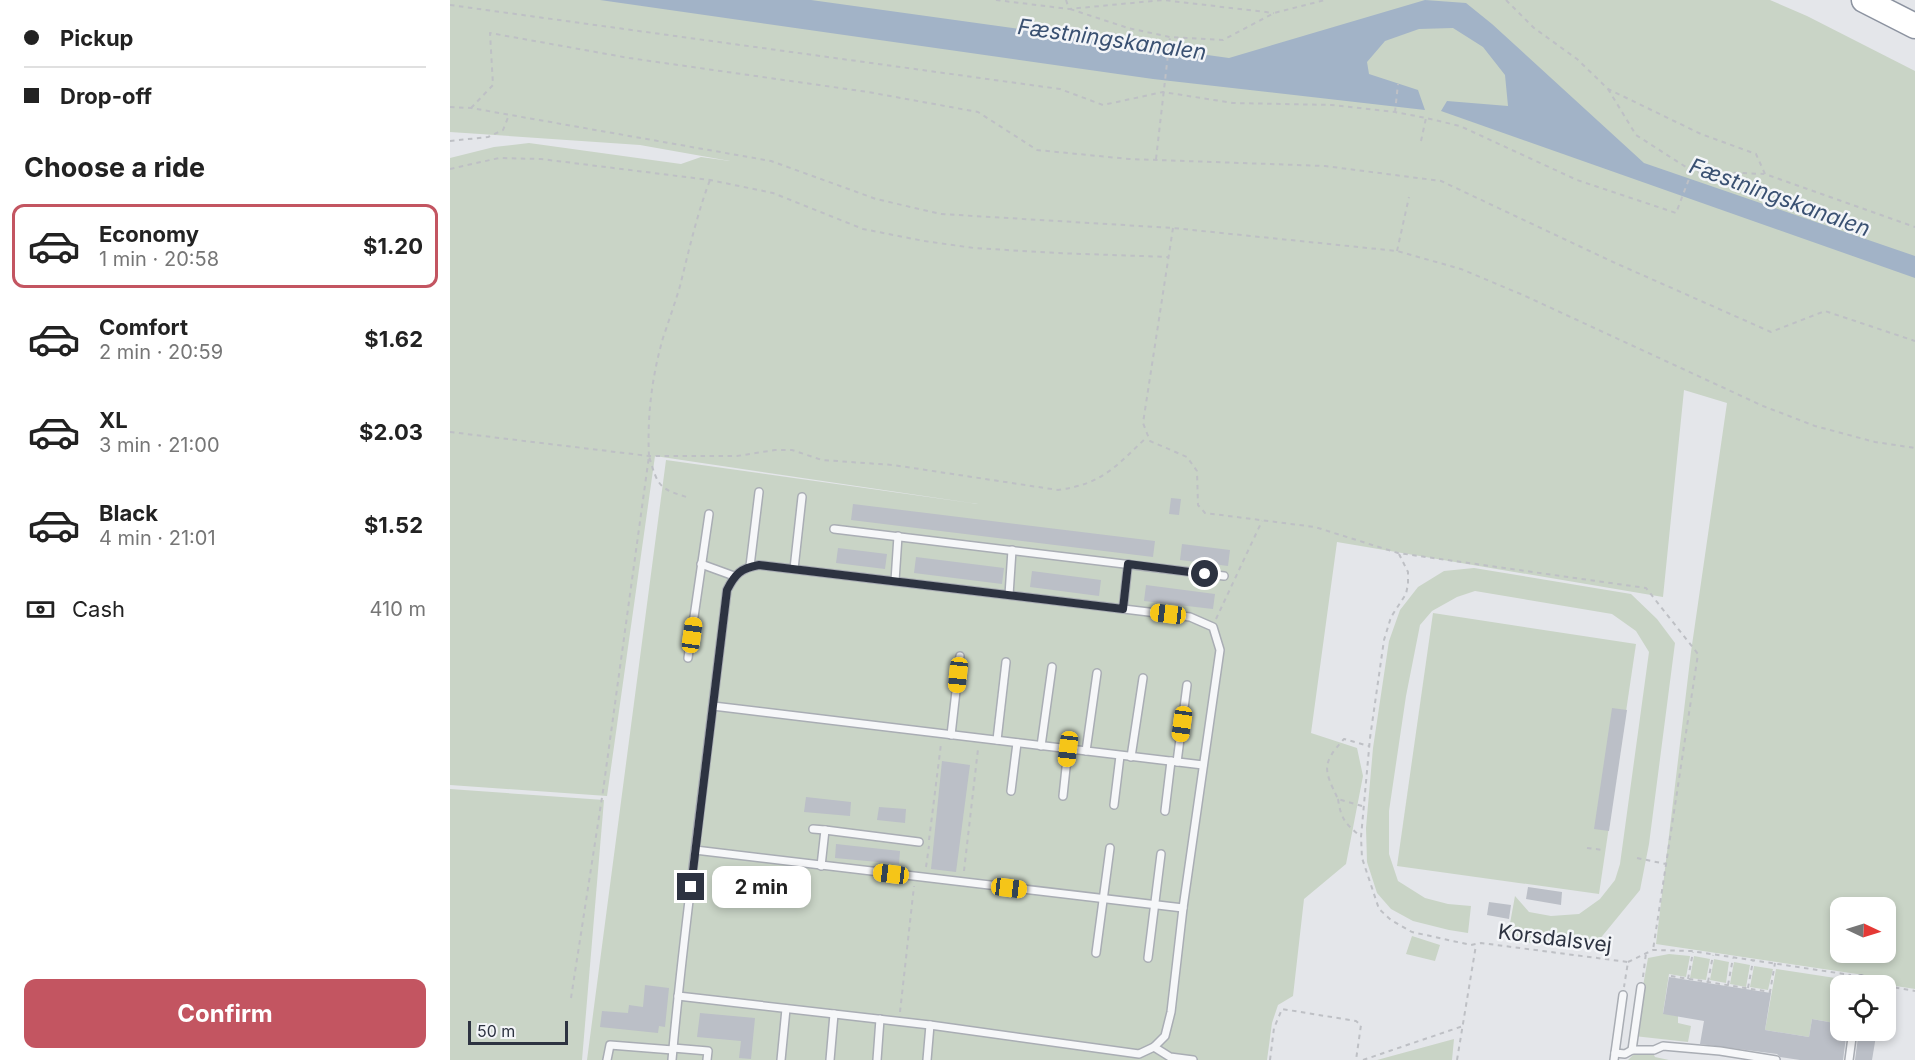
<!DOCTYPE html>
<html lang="en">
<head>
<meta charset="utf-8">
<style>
  :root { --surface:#fff; --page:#f2f2f2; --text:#222; --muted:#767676; --line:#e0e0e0; --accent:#c35561 }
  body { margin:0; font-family:Inter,sans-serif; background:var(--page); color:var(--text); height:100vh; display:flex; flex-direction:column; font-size:22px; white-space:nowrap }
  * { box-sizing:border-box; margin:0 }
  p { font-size:20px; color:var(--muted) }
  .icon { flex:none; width:33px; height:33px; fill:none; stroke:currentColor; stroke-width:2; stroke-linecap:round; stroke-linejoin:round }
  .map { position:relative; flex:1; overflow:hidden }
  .drawer { display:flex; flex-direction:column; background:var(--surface); width:450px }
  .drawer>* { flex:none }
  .banner { display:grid; align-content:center; height:132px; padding:0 24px; background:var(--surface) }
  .needle { width:39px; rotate:94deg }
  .buttons { position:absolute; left:1380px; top:897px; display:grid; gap:12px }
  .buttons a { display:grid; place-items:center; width:66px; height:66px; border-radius:12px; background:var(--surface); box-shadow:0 3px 9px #0003; font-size:30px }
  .scale { position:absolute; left:18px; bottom:15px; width:100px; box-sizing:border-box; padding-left:6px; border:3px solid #2d3341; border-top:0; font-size:16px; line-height:21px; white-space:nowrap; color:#2d3341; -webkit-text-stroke:4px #f3f5f8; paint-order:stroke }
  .end { position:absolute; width:27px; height:27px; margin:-14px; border:8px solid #2d3341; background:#fff; box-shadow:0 0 0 3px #fff }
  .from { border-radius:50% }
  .bubble { position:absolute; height:42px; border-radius:12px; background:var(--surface); box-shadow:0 3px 9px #0003; font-size:20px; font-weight:700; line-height:42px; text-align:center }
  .car { position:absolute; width:18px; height:36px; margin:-18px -9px; border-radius:8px; box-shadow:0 0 4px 2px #0007; background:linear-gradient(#f5c518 24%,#345 0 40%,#f5c518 0 76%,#345 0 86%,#f5c518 0) }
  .banner b { display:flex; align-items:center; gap:21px; height:57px; font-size:22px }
  .banner b+b { border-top:2px solid var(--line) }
  .banner i { width:15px; height:15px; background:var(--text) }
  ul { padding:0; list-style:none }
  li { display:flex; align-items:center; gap:18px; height:84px; margin:0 12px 9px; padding:0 12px; border:3px solid transparent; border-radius:12px }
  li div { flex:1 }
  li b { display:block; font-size:22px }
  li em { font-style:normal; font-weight:700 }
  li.selected { border-color:var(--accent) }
  li>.icon { width:54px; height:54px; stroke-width:1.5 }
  h2 { padding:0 24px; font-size:27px; line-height:72px }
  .pay { display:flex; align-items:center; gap:15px; height:66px; padding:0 24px; font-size:22px }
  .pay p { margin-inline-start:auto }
  .cta { display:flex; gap:12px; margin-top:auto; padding:12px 24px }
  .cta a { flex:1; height:69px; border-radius:12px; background:var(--accent); color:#fff; font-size:24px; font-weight:700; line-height:69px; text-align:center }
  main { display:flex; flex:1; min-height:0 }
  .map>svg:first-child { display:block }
  .green { fill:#c9d4c6; fill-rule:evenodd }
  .water { fill:#a2b3c7 }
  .building { fill:#bbbfc7 }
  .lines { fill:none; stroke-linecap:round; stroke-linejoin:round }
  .service-casing { stroke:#a9adb4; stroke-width:10 }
  .motorway-casing { stroke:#8c93a0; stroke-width:27 }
  .path { stroke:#bec0c5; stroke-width:2; stroke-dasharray:4.5 4.5; stroke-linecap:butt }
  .service { stroke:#f6f7f9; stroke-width:7 }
  .motorway { stroke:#fff; stroke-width:24 }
  .route { stroke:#2d3341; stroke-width:8 }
  .labels { text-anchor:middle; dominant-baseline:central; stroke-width:5; stroke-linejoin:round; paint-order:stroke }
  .street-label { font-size:21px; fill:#2d3341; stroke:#f3f5f8 }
  .water-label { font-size:22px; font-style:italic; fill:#3a5172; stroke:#f3f5f8 }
</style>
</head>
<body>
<main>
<section class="drawer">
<div class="banner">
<b><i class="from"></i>Pickup</b>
<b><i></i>Drop-off</b>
</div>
<h2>Choose a ride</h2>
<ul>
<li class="selected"><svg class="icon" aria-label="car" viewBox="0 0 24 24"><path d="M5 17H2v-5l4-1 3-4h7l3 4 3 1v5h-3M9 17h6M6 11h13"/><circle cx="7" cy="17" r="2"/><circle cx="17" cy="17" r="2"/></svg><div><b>Economy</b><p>1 min · 20:58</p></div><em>$1.20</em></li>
<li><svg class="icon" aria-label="car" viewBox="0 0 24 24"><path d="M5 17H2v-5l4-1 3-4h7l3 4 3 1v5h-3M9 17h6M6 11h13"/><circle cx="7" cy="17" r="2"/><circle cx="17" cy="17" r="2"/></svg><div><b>Comfort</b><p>2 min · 20:59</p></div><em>$1.62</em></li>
<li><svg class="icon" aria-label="car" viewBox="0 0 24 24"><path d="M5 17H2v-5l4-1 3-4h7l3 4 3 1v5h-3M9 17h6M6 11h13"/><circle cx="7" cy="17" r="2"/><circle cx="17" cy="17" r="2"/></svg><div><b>XL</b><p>3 min · 21:00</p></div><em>$2.03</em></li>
<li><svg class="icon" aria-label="car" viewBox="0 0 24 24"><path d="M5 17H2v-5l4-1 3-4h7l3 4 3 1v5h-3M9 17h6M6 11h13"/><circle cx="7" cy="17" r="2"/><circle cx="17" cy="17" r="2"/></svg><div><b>Black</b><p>4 min · 21:01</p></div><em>$1.52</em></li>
</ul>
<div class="pay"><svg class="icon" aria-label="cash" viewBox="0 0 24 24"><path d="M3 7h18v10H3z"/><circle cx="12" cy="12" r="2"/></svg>Cash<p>410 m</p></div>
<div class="cta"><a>Confirm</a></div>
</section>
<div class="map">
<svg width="1465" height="1060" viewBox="0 0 1465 1060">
  <rect width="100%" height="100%" fill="#e4e6ea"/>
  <g class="green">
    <path d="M0 0H1320L1357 16 1465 71V989L1433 984 1434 978 1206 944 1241 652 1277 403 1234 390 1213 597 887 542 861 733 907 748 913 776 896 864 854 899 843 996 828 1005 822 1023 817 1060H137L216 460 528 504 205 456 157 796 0 785V158L44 147 79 143 231 164 251 157 280 161 190 145 0 132ZM1390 908H1436V952H1390Z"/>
    <polygon points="1024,568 1181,594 1207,619 1225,643 1199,844 1190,890 1149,940 1119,945 1088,944 1057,940 1065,896 1079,912 1101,916 1129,914 1150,899 1165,880 1170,864 1199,652 1186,631 1162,614 1025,591 1007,597 982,611 970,625 956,696 939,811 939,854 948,881 975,898 998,904 1021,906 1018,933 999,930 963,921 941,909 927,893 917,862 916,828 923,748 939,641 950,610 968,587 994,571"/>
    <polygon points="983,613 1186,644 1149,894 947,866"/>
    <polygon points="0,789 154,800 132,1060 0,1060"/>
    <polygon points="962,936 990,945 985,961 956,954"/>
    <polygon points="1219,954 1240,956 1236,977 1219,974 1213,1013 1228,1016 1228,1023 1241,1026 1238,1042 1184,1036 1198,958"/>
    <polygon points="1244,956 1260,959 1256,980 1240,978"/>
    <polygon points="1264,959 1279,962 1276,983 1260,980"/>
    <polygon points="1284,962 1300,965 1296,987 1280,984"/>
    <polygon points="1304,966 1323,969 1318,990 1300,987"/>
    <polygon points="1326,969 1405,981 1406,985 1390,986 1390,1024 1362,1019 1359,1037 1315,1030"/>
    <polygon points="1004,1039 1002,1060 926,1060 927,1060"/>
    <polygon points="1197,1052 1204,1055 1205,1057 1219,1060 1178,1060 1185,1053"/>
  </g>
  <polygon class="water" points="150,0 361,0 779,58 975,0 1016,3 1042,24 1194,163 1465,256 1465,278 991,111 997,101 1058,106 1055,75 1033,47 1003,28 969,29 935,41 917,62 919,74 968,90 975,110 703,79"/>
  <g class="building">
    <polygon points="721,498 731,499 729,515 719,514"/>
    <polygon points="403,504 705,541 703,557 401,520"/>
    <polygon points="732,544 780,550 778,566 730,560"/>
    <polygon points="388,548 437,554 435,569 386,563"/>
    <polygon points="466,557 554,568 552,584 464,573"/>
    <polygon points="582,571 651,580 649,596 580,587"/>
    <polygon points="696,585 765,594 763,609 694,601"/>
    <polygon points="1162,708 1177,710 1159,831 1144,829"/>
    <polygon points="492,761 520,765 506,872 481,869"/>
    <polygon points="356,797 401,802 400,816 354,812"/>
    <polygon points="429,807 456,809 455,823 427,820"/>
    <polygon points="386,844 450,851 449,864 385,858"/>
    <polygon points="1078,887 1112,892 1111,905 1076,899"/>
    <polygon points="1039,902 1061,905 1059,919 1037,915"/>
    <polygon points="1219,977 1321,993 1315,1030 1359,1037 1362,1019 1390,1024 1390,1030 1397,1030 1393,1060 1350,1060 1330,1057 1327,1054 1250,1044 1254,1021 1213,1014"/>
    <polygon points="195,985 219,988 215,1027 209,1026 208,1033 150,1027 152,1011 178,1013 179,1005 193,1007"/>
    <polygon points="250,1013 305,1018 301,1059 289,1058 291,1041 247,1037"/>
    <polygon points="1409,1030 1427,1030 1422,1060 1405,1060"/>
  </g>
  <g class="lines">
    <defs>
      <g id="service">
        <polyline points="384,529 774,576"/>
        <polyline points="251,564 284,576"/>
        <polyline points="300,566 309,492"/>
        <polyline points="344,569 352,497"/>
        <polyline points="445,581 448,536"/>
        <polyline points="559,595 562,550"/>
        <polyline points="673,609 678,564"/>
        <polyline points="238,658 259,514"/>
        <polyline points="263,706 753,765"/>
        <polyline points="501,735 510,656"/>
        <polyline points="547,740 556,662"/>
        <polyline points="591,746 602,667"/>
        <polyline points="636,751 647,673"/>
        <polyline points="681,757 693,678"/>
        <polyline points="727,762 737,685"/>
        <polyline points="561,791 567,743"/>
        <polyline points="613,796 618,749"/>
        <polyline points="664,805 670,756"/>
        <polyline points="715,811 721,761"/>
        <polyline points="363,829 375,830"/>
        <polyline points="371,866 375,830 469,842"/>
        <polyline points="646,953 660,848"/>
        <polyline points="698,958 711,854"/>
        <polyline points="1410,986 1411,979"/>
        <polyline points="228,996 480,1025 689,1054 704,1047 715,1036 721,1012 733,908"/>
        <polyline points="704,1047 720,1057 743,1060"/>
        <polyline points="223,1048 258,1051 257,1060"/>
        <polyline points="1182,1050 1191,987"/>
        <polyline points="1165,1053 1175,1054 1182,1050 1204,1050 1213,1046 1270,1051 1326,1060"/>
        <polyline points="157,1060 160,1045 223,1050"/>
        <path d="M222 1060C227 1001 234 942 241 884 253 786 265 688 277 590 285 574 291 568 309 565L740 617 763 627 770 650 733 908 245 850"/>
        <polyline points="331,1060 336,1009"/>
        <polyline points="380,1060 384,1014"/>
        <polyline points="427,1060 430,1019"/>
        <polyline points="477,1060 480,1025"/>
        <polyline points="1164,1060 1173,995"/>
        <polyline points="1399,1060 1403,1030"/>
      </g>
      <polyline id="motorway" points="1414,0 1465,26"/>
    </defs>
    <use href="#service" class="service-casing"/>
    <use href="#motorway" class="motorway-casing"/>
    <g class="path">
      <polyline points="546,0 619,9 713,0 824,13"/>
      <polyline points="616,0 619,9"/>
      <polyline points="1056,0 1084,28 1127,59 1158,89 1251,134 1306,154 1315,174 1465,227"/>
      <polyline points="0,5 610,89 653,105 713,92 783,103 882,105 945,112 976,118 1010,126 1127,180 1226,213 1242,171"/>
      <polyline points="620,9 678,28 720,37 773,40 824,13 875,0"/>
      <polyline points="1158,89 1186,135 1242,171 1314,174"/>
      <polyline points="0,107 21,108 321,161 426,199 491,214 723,228 947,251 1011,269 1073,295 1313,406 1365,426 1425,442 1465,448"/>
      <polyline points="21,108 43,85 40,33 179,58 418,92 528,112 587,150 679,159 875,166 991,181 1163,262 1321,332 1375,311 1465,341"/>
      <polyline points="945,112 948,84"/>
      <polyline points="0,141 38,137 53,130 59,115"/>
      <polyline points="971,141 976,118"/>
      <polyline points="706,159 720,37"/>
      <polyline points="0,169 49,158 91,159 260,180 323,193 413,229 474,241 524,248 606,253 719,257"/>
      <polyline points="723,228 693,423 700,441 737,457 747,471 748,505 755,513 865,527 948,553 1196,588 1248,654 1203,950"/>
      <polyline points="947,251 959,197"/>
      <path d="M0 432 199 456H287L325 450H342L372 460 443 465 608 490C653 484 666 466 697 437"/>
      <path d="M199 456C197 416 202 376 213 338 219 320 225 303 230 286 239 250 247 214 260 180"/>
      <polyline points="949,554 958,572 958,584 956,594 941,617 934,640 920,738 911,837 912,858 929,909 941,920 962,932 1021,945 1031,943 1178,962 1174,987"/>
      <polyline points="766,619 812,521"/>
      <path d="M888 799C891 819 895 823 910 836"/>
      <path d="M912 806 888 799C874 770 871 764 894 739L919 746"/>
      <polyline points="479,840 491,744"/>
      <polyline points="1137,848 1153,850"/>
      <polyline points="1187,858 1216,864"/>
      <polyline points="476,867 479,846"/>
      <polyline points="514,871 528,749"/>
      <polyline points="1178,962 1203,950 1241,951 1401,975"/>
      <polyline points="1221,976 1320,992 1325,963"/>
      <polyline points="1193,977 1196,953"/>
      <polyline points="1238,979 1243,952"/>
      <polyline points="1258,982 1263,955"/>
      <polyline points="1420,983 1433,986"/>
      <polyline points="1278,985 1283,958"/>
      <polyline points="1436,986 1465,991"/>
      <polyline points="1298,988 1303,961"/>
      <path d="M121 998 153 791 199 456C208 487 209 489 240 498"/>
      <polyline points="450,1012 464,886"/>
      <polyline points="820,1060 824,1028 832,1009 906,1021 911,1025 906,1060"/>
      <polyline points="913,1060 1013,1026"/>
      <polyline points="1007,1060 1026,945"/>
    </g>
    <use href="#service" class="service"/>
    <use href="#motorway" class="motorway"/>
  </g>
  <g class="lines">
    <path class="route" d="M241 887 277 590C285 574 291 568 309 565L673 609 678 564 755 574"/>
  </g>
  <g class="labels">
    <g class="street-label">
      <text transform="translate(1105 938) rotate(7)">Korsdalsvej</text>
    </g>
    <g class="water-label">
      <text transform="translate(662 39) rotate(8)">Fæstningskanalen</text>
      <text transform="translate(1330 197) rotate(20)">Fæstningskanalen</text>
    </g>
  </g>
</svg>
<div class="buttons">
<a><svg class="needle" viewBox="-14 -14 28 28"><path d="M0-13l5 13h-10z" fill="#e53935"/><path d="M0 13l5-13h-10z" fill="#767676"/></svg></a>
<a><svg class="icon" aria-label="locate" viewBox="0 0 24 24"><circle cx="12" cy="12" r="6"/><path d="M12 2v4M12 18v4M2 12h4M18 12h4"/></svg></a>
</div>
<div class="scale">50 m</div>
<i class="end from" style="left:755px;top:574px"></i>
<i class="end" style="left:241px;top:887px"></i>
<div class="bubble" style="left:262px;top:866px;width:99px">2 min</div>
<i class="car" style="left:718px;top:614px;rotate:277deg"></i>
<i class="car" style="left:242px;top:635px;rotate:8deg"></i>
<i class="car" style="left:508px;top:675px;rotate:186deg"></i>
<i class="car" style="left:732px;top:724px;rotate:188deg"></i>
<i class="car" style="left:618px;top:749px;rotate:187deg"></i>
<i class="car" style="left:441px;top:874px;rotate:277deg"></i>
<i class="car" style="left:559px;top:888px;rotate:97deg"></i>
</div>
</main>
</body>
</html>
